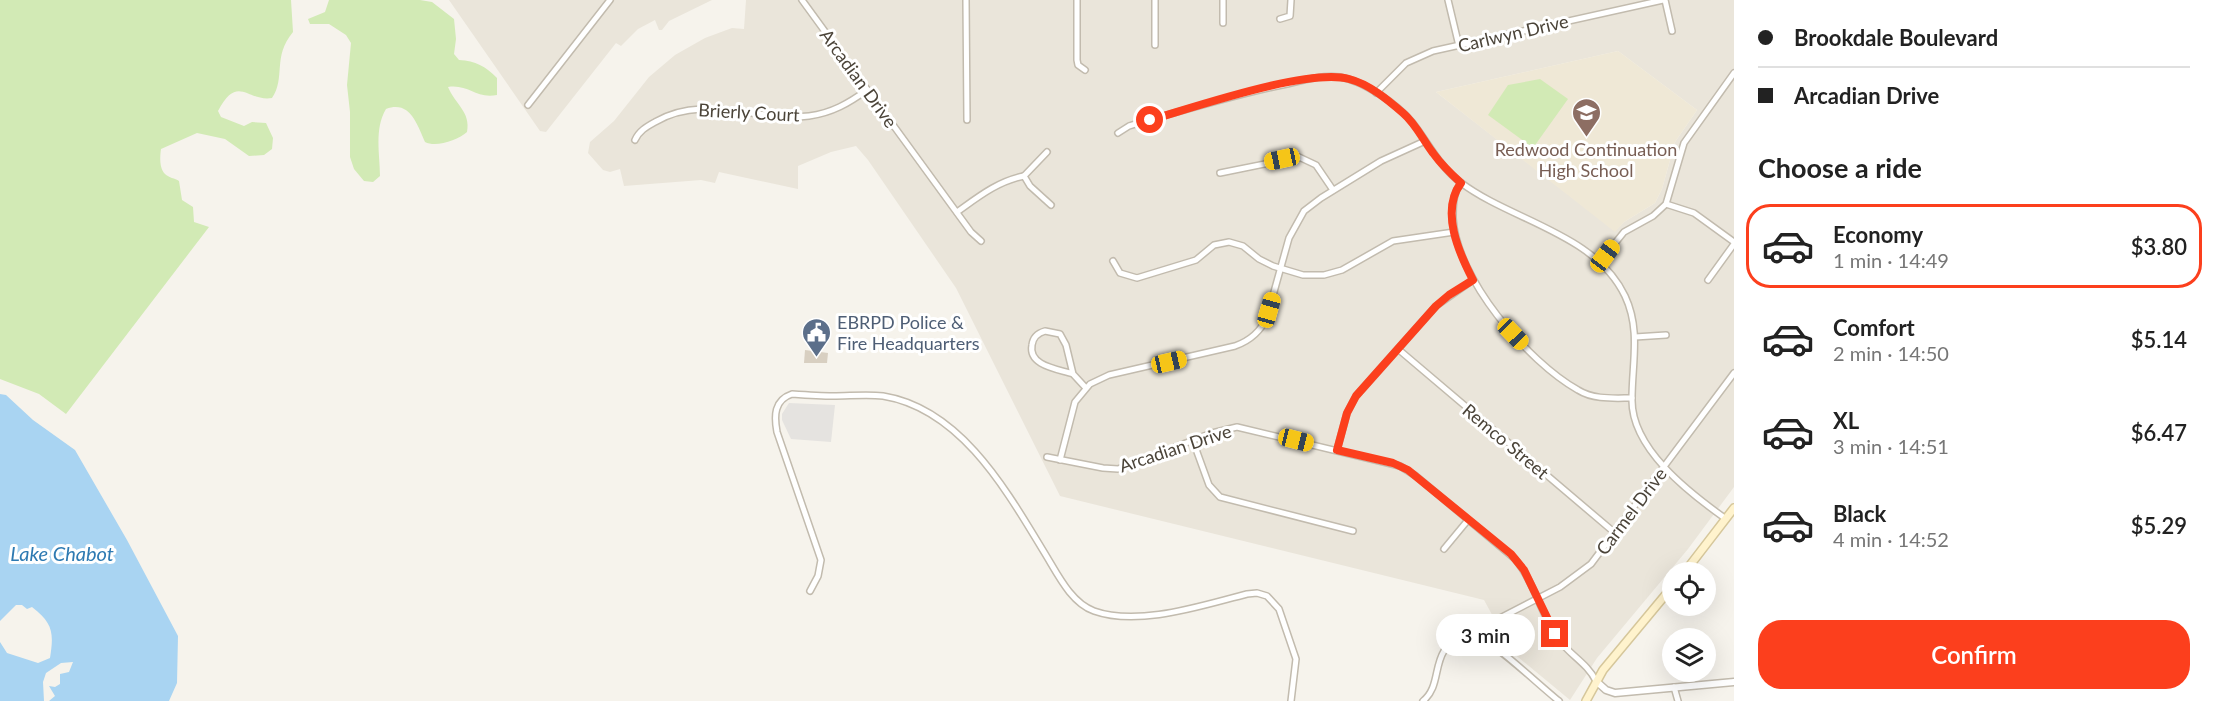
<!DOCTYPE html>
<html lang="en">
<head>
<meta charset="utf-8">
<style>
  :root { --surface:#fff; --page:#f2f2f2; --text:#222; --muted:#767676; --line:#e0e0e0; --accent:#fc3f1d }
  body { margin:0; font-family:Lato,sans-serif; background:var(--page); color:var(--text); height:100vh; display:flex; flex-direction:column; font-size:22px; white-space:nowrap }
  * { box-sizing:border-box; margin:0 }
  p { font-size:20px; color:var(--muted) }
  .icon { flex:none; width:33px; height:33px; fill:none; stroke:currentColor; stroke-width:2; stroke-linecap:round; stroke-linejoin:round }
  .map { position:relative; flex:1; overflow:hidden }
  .drawer { display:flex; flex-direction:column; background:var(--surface); width:480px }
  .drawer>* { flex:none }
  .banner { display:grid; align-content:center; height:132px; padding:0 24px; background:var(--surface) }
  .controls { position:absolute; left:1662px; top:562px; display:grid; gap:12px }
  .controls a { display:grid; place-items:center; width:54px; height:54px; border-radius:50%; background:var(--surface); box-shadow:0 6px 24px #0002; font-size:30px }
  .end { position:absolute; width:27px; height:27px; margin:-14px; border:8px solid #fc3f1d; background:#fff; box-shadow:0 0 0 3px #fff }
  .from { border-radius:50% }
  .bubble { position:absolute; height:42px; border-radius:21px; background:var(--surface); box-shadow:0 6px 24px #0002; font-size:20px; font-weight:600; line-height:42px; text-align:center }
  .car { position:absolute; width:18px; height:36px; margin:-18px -9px; border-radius:8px; box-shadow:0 0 4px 2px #0007; background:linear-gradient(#f5c518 24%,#345 0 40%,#f5c518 0 76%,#345 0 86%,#f5c518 0) }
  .banner b { display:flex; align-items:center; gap:21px; height:57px; font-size:22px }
  .banner b+b { border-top:2px solid var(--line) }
  .banner i { width:15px; height:15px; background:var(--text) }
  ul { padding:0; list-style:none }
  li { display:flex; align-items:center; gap:18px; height:84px; margin:0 12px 9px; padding:0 12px; border:3px solid transparent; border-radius:24px }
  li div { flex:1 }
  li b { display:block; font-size:22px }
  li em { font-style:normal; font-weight:600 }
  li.on { border-color:var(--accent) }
  li>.icon { width:54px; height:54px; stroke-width:1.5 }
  h2 { padding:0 24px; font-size:27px; line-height:72px }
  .button { display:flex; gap:12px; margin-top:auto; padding:12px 24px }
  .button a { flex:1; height:69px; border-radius:24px; background:var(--accent); color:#fff; font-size:24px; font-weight:600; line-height:69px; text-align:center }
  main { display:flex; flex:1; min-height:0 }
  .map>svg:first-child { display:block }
  .residential { fill:#eae5da; fill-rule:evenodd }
  .education { fill:#efe8d6 }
  .green { fill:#d2eab5 }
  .parking { fill:#e5e3e0 }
  .water { fill:#a9d4f2 }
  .building { fill:#d8cfc1 }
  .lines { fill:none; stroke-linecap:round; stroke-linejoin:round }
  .minor-casing { stroke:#c2bbae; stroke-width:8 }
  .tertiary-casing { stroke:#c2bbae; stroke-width:9 }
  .secondary-casing { stroke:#d6c79b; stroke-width:10 }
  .minor { stroke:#fff; stroke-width:5 }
  .tertiary { stroke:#fff; stroke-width:6 }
  .secondary { stroke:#fff3cd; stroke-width:7 }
  .route { stroke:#fc3f1d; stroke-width:8 }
  .labels { text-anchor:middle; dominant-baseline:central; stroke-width:6; stroke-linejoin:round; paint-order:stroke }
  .street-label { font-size:18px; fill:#4b4439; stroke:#fff }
  .education-label { font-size:18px; fill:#785e54; stroke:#fff }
  .service-label { font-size:18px; fill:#4e5e75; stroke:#fff; text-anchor:start }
  .water-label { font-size:20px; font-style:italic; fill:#2e7ab2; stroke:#fff }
</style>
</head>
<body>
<main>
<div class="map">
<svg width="1734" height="701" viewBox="0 0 1734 701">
  <rect width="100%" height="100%" fill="#f6f3ec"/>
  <g class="residential">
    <polygon points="449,0 712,0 669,21 662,30 659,30 655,20 638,29 621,46 616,43 546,132 540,131"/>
    <path d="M746 0H1734V487L1688 549 1597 658 1570 700 1513 653 1484 600 1060 496 956 288 868 160 856 146 831 152 798 166V189L719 172 715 183 701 180 624 186 620 169 610 172 603 170 588 153 590 142 614 121 649 77 675 55 705 38 732 28 744 29ZM1618 51 1697 110 1675 142 1662 189 1655 203 1624 222 1615 231 1436 92Z"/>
  </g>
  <polygon class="education" points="1618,51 1697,110 1675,142 1662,189 1655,203 1624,222 1615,232 1436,92"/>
  <g class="green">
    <path d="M0 0H291L293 32C272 57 286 78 272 98 247 102 238 73 218 111L221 117 244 126 252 122 266 123 273 138 272 149 264 155 249 156 225 139 197 133 161 149C160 156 159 168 165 174 169 178 175 178 179 181L182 200 193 207 194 222 209 227 66 414 39 394 0 379Z"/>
    <path d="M329 0H420L432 2 454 19 456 39 454 54 459 60C476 61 485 66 497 78V95C475 99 469 84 448 87 455 104 471 112 467 132 458 140 436 148 425 142 417 124 410 100 386 109 374 129 380 154 380 176L373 182 364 181 354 169 350 157V112L347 85 351 43 346 35 329 24H310L308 19 325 12Z"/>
    <polygon points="1540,79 1568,99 1533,148 1488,115 1508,85"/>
  </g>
  <polygon class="parking" points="789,403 835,405 831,442 791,439 782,420 782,414"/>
  <path class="water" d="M0 394 6 395 33 420 75 450 127 540 178 636 177 683 169 701H49L55 696 49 686 55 687 60 684V674L69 672 73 662 61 663 46 673 43 682 44 701H0V642L7 653 38 663 50 658C54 633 53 623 32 607L27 609 22 605H16L0 621Z"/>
  <polygon class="building" points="805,350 828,353 827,363 804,363"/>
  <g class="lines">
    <defs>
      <g id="minor">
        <polyline points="802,0 971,232 981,241"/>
        <polyline points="966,0 967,120"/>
        <polyline points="1077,0 1077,60 1078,65 1085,70"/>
        <polyline points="1155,0 1155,45"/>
        <polyline points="1448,0 1459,46"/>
        <polyline points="1665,0 1672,31"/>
        <polyline points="1280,19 1290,16 1291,0"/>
        <polyline points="1223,23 1223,0"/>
        <polyline points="1376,93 1406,63 1433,51 1663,0"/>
        <polyline points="528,105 610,0"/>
        <path d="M1118 133 1129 126C1181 111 1233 95 1287 84 1304 80 1322 75 1340 77 1364 81 1397 104 1412 122 1428 142 1439 166 1460 182 1511 221 1595 233 1625 296 1641 330 1632 363 1632 399 1631 448 1688 492 1726 519"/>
        <path d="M635 140C639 131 646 127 655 122 704 93 756 122 809 116 832 113 849 103 867 90"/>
        <polyline points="1220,173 1299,157 1316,165 1333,190"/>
        <polyline points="1024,176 1030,186 1051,205"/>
        <polyline points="1024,176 1047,152"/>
        <path d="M1461 183C1453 193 1453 205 1453 218 1456 278 1527 361 1578 390 1594 400 1614 398 1632 398"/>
        <polyline points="1666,204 1694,213 1734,242"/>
        <path d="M957 212C978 197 998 181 1024 176"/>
        <polyline points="1113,261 1120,273 1137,278 1196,260 1214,245 1229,242 1243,246 1259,259 1273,266 1303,275 1324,275 1342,270 1393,241 1454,232"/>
        <polyline points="1599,263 1624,232 1653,216 1666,204 1684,143 1734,73"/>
        <polyline points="1708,280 1734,244"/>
        <polyline points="1635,337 1666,335"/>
        <polyline points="1398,349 1615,533"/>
        <path d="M1073 374C1058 369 1028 366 1032 345 1033 337 1038 333 1045 331L1060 334 1066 345 1073 374 1085 387"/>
        <polyline points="1193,441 1209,485 1220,497 1353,531"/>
        <polyline points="1337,450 1347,413 1356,396 1436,306 1473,280"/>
        <path d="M1047 457 1103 468 1118 469 1212 433 1237 427 1400 466 1416 476 1515 559C1535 583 1541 615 1559 640 1571 656 1587 663 1596 681"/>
        <path d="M1060 460 1075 402 1090 384 1109 375 1235 346C1249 341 1261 331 1267 317L1289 238 1304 211 1321 198 1381 161 1425 141"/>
        <polyline points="1444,549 1468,520"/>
        <path d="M810 591 818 576 821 560 777 432C774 416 774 400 792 394 806 395 820 396 833 396 850 396 867 394 883 396 963 409 1009 495 1047 557 1059 577 1072 603 1094 611 1139 627 1203 605 1247 594L1257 593 1267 596 1279 609 1296 659 1291 701"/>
        <polyline points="1500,618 1560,587 1591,564 1734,373"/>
        <polyline points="1674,687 1678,701"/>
        <path d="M1423 701C1439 688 1434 667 1444 651 1451 641 1463 632 1475 635 1491 639 1542 688 1559 701"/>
      </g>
      <polyline id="tertiary" points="1596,681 1606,690 1615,693 1734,682"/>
      <g id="secondary">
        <polyline points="1684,573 1734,508"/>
        <polyline points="1586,701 1603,670 1672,587"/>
      </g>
    </defs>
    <use href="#minor" class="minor-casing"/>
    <use href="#tertiary" class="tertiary-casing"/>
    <use href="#secondary" class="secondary-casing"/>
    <use href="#minor" class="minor"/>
    <use href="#tertiary" class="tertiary"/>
    <use href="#secondary" class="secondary"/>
  </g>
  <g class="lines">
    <path class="route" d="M1150 120C1195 107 1308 68 1349 79 1369 84 1388 100 1403 113 1416 124 1423 140 1433 153 1441 164 1451 174 1461 183 1440 211 1459 253 1473 280L1449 295 1436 306 1356 396 1347 413 1337 450 1393 463 1408 470 1511 554 1524 570 1555 634"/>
  </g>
  <defs>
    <symbol id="school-pin" viewBox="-11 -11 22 30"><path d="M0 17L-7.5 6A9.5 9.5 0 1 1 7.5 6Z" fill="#8d6e63" stroke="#fff"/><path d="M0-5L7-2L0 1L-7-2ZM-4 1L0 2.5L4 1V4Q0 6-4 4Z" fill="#fff"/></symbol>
    <symbol id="civic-pin" viewBox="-11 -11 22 30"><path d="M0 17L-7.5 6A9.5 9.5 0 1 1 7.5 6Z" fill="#5c6f8a" stroke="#fff"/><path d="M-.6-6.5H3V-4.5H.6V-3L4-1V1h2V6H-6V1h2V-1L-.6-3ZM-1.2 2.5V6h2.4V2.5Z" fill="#fff"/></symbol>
  </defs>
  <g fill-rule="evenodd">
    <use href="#school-pin" x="1570" y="96" width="33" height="45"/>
    <use href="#civic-pin" x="800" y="316" width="33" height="45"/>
  </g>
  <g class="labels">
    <g class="street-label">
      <text transform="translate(1513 33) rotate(-13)">Carlwyn Drive</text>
      <text transform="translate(859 78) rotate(54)">Arcadian Drive</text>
      <text transform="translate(749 112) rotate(3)">Brierly Court</text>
      <text transform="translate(1506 441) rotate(40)">Remco Street</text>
      <text transform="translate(1175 448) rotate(-18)">Arcadian Drive</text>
      <text transform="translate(1631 511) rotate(-53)">Carmel Drive</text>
    </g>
    <g class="education-label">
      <text x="1586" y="149">Redwood Continuation<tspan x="1586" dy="21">High School</tspan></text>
    </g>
    <g class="service-label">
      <text x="837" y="322">EBRPD Police &amp;<tspan x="837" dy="21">Fire Headquarters</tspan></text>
    </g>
    <g class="water-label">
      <text x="62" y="553">Lake Chabot</text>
    </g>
  </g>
</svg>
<div class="controls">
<a><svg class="icon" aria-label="locate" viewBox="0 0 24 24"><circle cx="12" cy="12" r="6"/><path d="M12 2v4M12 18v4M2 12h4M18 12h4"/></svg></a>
<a><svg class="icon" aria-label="layers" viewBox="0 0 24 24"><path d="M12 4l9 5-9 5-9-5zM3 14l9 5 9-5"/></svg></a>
</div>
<i class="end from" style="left:1150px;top:120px"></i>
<i class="end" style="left:1555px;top:634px"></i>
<div class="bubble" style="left:1436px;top:614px;width:99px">3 min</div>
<i class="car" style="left:1282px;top:159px;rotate:258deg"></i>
<i class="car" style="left:1605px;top:256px;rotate:37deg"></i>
<i class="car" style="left:1269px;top:310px;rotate:16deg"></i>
<i class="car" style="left:1513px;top:334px;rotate:136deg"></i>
<i class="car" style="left:1169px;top:362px;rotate:77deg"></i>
<i class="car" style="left:1296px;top:440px;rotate:104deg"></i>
</div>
<section class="drawer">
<div class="banner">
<b><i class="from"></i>Brookdale Boulevard</b>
<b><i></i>Arcadian Drive</b>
</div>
<h2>Choose a ride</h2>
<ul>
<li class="on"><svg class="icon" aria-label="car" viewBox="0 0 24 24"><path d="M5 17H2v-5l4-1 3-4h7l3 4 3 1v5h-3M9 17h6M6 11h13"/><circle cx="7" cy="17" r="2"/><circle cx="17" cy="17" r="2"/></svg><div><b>Economy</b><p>1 min · 14:49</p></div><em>$3.80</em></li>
<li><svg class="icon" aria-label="car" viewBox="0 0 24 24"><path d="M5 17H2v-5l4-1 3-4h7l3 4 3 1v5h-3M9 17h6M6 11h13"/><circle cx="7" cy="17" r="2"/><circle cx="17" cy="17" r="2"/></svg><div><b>Comfort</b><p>2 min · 14:50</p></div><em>$5.14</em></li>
<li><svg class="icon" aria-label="car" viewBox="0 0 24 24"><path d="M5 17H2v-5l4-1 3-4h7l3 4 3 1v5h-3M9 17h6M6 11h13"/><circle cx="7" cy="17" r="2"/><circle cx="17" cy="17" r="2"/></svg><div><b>XL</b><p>3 min · 14:51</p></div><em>$6.47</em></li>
<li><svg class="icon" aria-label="car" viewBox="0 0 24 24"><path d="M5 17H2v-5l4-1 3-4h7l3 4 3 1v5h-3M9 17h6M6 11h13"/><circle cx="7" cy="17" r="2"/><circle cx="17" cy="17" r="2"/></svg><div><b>Black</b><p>4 min · 14:52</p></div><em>$5.29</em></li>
</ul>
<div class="button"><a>Confirm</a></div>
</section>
</main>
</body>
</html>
